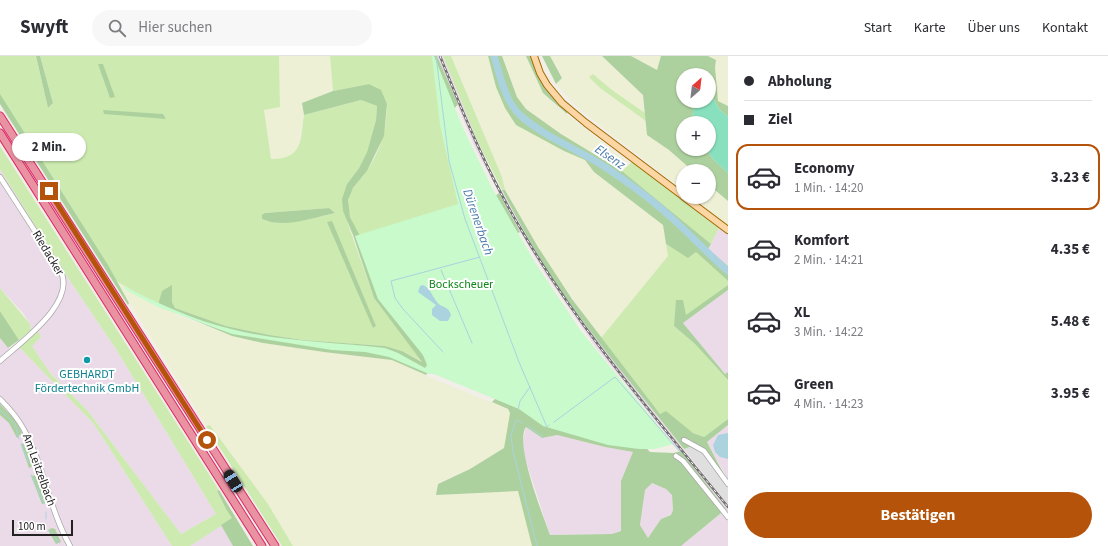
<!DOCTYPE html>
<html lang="de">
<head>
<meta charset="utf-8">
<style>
  :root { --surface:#fff; --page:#f7f7f7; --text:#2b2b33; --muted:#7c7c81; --line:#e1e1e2; --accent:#b45309 }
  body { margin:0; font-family:"Source Sans 3",sans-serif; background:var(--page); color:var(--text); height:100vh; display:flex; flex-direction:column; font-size:15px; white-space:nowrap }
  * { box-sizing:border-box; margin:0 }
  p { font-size:13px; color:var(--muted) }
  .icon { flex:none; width:22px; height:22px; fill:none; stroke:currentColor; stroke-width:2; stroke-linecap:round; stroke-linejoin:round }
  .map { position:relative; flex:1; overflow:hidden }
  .side { display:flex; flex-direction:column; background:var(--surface); width:380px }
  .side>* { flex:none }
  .top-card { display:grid; align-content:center; height:88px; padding:0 16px; background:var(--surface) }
  .needle { width:26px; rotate:28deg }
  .controls { position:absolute; left:676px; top:12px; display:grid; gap:8px }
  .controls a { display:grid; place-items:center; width:40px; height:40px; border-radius:50%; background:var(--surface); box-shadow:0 1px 3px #0004; font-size:20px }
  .scale { position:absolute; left:12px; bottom:10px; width:61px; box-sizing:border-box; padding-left:4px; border:2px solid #222; border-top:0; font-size:11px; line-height:14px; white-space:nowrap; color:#222; -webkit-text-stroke:3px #fff; paint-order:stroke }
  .end { position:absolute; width:18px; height:18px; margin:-9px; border:5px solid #b45309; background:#fff; box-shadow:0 0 0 2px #fff }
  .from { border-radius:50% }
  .bubble { position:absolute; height:28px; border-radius:14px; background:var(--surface); box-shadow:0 1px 3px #0004; font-size:13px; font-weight:700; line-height:28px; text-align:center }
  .car { position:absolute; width:12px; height:24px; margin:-12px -6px; border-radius:5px; box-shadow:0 0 3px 1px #0007; background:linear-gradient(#222 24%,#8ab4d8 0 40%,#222 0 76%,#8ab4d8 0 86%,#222 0) }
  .top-card b { display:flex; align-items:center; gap:14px; height:38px; font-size:15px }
  .top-card b+b { border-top:1px solid var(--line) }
  .top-card i { width:10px; height:10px; background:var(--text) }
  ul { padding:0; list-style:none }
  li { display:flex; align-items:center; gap:12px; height:66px; margin:0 8px 6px; padding:0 8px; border:2px solid transparent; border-radius:12px }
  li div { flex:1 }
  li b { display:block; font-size:15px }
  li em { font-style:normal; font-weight:700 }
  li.on { border-color:var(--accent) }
  li>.icon { width:36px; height:36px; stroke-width:1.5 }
  .cta { display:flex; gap:8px; margin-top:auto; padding:8px 16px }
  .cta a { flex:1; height:46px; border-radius:24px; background:var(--accent); color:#fff; font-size:16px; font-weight:700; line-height:46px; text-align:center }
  header { display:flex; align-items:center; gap:24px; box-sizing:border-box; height:56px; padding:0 20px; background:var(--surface); border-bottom:1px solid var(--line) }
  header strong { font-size:19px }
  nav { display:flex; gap:22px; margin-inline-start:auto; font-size:14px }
  .search { width:280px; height:36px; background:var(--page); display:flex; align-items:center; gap:10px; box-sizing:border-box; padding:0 14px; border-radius:22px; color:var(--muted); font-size:15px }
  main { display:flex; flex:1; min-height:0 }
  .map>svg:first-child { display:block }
  .residential { fill:#e0dfdf }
  .industrial { fill:#ebdbe8 }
  .farmland { fill:#eef0d5 }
  .grass { fill:#cdebb0; fill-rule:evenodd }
  .forest { fill:#add19e; fill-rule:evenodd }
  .park { fill:#c8facc }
  .pitch { fill:#88e0be }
  .water { fill:#aad3df }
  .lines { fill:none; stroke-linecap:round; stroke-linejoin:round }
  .stream { stroke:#aad3df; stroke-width:1 }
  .river { stroke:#aad3df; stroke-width:7 }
  .minor-casing { stroke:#a9a9a9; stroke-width:6 }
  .major-casing { stroke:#a06b00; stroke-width:8 }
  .highway-casing { stroke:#dc2a67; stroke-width:9 }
  .minor { stroke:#fff; stroke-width:4.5 }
  .major { stroke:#fcd6a4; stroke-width:6 }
  .highway { stroke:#e892a2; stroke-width:7 }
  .rail-casing { stroke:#707070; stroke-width:2.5 }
  .rail { stroke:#fff; stroke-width:1; stroke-dasharray:3; stroke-linecap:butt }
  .route { stroke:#b45309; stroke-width:5 }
  .culture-dot { fill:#0f9aa8; stroke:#fff; stroke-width:1.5 }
  .labels { text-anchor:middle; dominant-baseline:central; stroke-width:4; stroke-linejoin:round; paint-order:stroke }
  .street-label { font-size:12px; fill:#222; stroke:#fff }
  .park-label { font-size:12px; fill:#0c8416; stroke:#fff }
  .culture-label { font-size:12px; fill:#0d838f; stroke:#fff }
  .water-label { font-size:13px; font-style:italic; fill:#4a7aab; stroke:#fff }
</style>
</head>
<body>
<header>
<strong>Swyft</strong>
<div class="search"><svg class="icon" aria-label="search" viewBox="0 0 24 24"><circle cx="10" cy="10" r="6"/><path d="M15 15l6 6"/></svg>Hier suchen</div>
<nav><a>Start</a><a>Karte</a><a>Über uns</a><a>Kontakt</a></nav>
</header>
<main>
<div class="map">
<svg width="728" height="490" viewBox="0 0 728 490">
  <rect width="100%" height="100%" fill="#f2efe9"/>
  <polygon class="residential" points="695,389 705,394 728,426 728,449 684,393"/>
  <g class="industrial">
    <polygon points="437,0 443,0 477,84 490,113 529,184 557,228 601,289 728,449 728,490 681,490 726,453 595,290 546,219 520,176 476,94"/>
    <polygon points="0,113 64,216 116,293 216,458 181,478 87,354 50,317 32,290 37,274 31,274 30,268 23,257 0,232"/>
    <polygon points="719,172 728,179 728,210 708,193"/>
    <polygon points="728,234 728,316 725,318 683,267"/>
    <polygon points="0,282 8,292 13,294 19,291 94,368 172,490 0,490"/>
    <polygon points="728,369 728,424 707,386"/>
    <polygon points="526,371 542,382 557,379 605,391 634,396 621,425 621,475 612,478 550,479 524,399 523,383"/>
    <polygon points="652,427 666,433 672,439 673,454 671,459 661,463 648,482 640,469 645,434"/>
    <polygon points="221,469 233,490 190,490"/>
  </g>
  <g class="farmland">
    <polygon points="279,0 330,0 333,35 302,48 304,59 298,90 292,100 285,103 271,103 264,53 280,51"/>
    <polygon points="451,0 488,0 496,31 516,69 564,95 585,104 594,116 663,169 668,200 601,282 548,208 505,134 502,121"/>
    <polygon points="502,0 526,0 543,37 560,53 630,108 622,115 561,78 526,53 517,41"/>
    <polygon points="550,0 602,0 643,39 645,57 612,34 593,18 600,32 646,65 647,79 669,94 693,115 683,115 683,134 578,52 556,28 562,21"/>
    <polygon points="631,0 661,0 658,14"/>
    <polygon points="708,0 728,0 728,50 718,45 715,11 716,4"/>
    <polygon points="709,129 728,145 728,170 692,141 709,141"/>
    <polygon points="116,225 177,259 232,280 263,287 324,296 392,304 436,324 508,353 510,357 504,392 470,413 438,427 436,439 518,435 532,490 293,490 268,448 210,369 206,370"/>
  </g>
  <g class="grass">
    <path d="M0 0H36L48 52 53 47 40 0H279L280 51 264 54 271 103C303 103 300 85 304 59L361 44 377 50 376 64 367 96 359 112 347 128V165L374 242 423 306 402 295 385 290 303 284 270 279 226 270 175 252 172 246 158 249 116 225 80 165 5 48 0 38ZM329 152 335 157C312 162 284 172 262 163L265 157Z"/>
    <path d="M330 0H433L461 153 361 183C355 171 347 159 348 146 348 134 361 124 367 115 382 90 386 76 387 48L369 28 333 35Z"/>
    <polygon points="443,0 451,0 502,121 505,134 502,134 477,84"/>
    <polygon points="593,18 612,34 645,57 646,65 600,32 589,21"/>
    <polygon points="0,90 219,434 217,435 226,453 233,462 190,490 172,490 94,368 19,291 37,274 41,281 32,290 50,317 87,354 181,478 216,458 116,293 64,216 0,113"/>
    <polygon points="632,106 719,172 711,188 622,115"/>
    <polygon points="666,188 688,201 696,196 728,225 728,229 674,270 695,288 728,324 728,363 704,381 693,377 660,358 601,282 668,200"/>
    <polygon points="0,232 30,268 31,274 19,284 0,255"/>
    <polygon points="210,369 268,448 293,490 282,490 206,370"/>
  </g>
  <g class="forest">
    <polygon points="36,0 40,0 53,47 48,52"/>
    <path d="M433 0H437L458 48 451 57 449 67 461 138 468 157 484 149 499 137 520 176 483 195 504 256 534 325 553 314 549 362 551 365 563 363 602 374 603 366 627 371 650 396 674 397 681 395 726 453 681 490H532L518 435 436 439 438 428 470 413 504 392 510 357 508 353 492 346 521 317 502 273 461 155 449 105 437 19ZM526 371 542 382 557 379 605 391 633 396 621 425V475L612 478 550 479C543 459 514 387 526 371ZM652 427 666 433 672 439 673 454 671 459 661 463 648 482 640 469 645 434Z"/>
    <polygon points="488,0 502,0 517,41 526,53 561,78 622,115 711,188 708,193 728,210 728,225 696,196 688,202 666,188 663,169 594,116 585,104 564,95 516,69 505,52 496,31"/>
    <path d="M526 0H531C539 22 549 39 567 55V58L543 37Z"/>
    <polygon points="542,0 550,0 562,22 556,28"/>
    <polygon points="602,0 631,0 657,14 661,0 708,0 716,4 715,11 718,45 728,50 728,61 719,53 713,42 709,42 709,19 683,19 683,45 694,45 692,67 683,67 683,93 706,93 713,103 728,117 728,145 709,129 709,115 693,115 669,94 647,79 643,39"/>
    <polygon points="98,8 103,8 115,41 110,42"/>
    <polygon points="369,28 381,34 387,48 384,80 367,115 353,132 348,144 350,161 420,294 431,312 426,319 392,304 324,296 263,287 232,280 158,249 162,235 172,229 172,246 175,252 226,270 270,279 303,284 385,290 402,295 422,306 374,242 353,179 343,155 342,143 347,128 359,112 367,96 376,64 377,50 361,44 304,59 302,47 333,35"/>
    <polygon points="0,38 108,209 129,247 128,249 0,48"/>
    <polygon points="103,54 163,58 166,63 104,58"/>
    <path d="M502 134H505L538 191 572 243 660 358 666 355 693 377 704 381 728 363V369L707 386 728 426 705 394 695 389 684 393C641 339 596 286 557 229 537 199 519 167 502 134Z"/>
    <path d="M329 152 335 157C312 162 284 173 262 163V159L265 157Z"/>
    <polygon points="332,165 376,270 373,272 327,166"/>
    <polygon points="728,229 728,234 683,267 725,318 728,316 728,324 695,288 674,270 676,244 683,244 686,259"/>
    <polygon points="0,255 19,284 8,292 0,282"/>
    <polygon points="0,348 16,365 22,377 17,382 9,367 0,359"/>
    <polygon points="23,387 27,388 31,396 34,410 29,412 21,389"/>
    <polygon points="37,419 47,447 42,448 31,420"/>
    <polygon points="219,434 253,490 233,490 221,469 232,462 226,453 217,435"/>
    <polygon points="52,472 55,473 61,486 56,488 48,474"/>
  </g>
  <path class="park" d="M432 0H434L463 72 492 132 536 208 581 275 673 388 655 393H639L608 389 543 370 519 353 434 318H429L389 301 365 296 332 294 232 278 158 251 124 233 123 230C158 247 193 264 231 273 281 286 334 286 385 292L398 297 425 312 427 309 423 299 378 243 355 180 458 148 440 69Z"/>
  <polygon class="pitch" points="709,42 713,42 719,53 728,61 728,117 713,103 706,93 709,93 709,67 692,67 694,45 709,45"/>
  <g class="water">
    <path d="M423 229C432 233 433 244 440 249 446 252 449 252 451 259L448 265H440L432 259V253L436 249 418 236 420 230Z"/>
    <polygon points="728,377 728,403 720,401 715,396 713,389 718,379"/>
  </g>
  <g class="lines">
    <g class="stream">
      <polyline points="436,0 449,105 465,163 519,306 547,371 549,369"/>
      <polyline points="441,214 472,287"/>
      <polyline points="443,296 403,253 395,242 391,225 480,201"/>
      <polyline points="0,354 15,368 19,383"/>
      <polyline points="518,354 520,345 530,331"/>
      <polyline points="554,366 615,321 680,396"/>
      <polyline points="522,367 516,364 511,380 513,395 537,490"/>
      <polyline points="528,370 543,381"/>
      <polyline points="21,388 29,407"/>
      <polyline points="31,419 44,447"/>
      <polyline points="46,463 46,456"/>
      <polyline points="50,474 59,487"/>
    </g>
    <path class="river" d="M494 0C500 20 505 46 521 60 546 82 578 93 605 111 629 127 654 145 675 165 693 181 709 199 728 215"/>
    <defs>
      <g id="minor">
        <path d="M0 121 60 214C78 246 21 286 0 305"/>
        <path d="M0 343C9 352 17 361 23 372 44 409 49 453 70 490"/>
        <polyline points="684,384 704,395 728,428"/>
        <polyline points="676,400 683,405 728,461"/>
      </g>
      <g id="major">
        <polyline points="534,0 540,17 547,29 562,47 586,67 683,140"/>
        <polyline points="684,141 728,174"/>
      </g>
      <g id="highway">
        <polyline points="0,60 275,490"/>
        <polyline points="0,77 262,490"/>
      </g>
    </defs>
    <use href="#minor" class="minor-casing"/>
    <use href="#major" class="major-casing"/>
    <use href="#highway" class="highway-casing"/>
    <use href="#minor" class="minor"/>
    <use href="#major" class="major"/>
    <use href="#highway" class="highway"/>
    <defs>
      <path id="rail" d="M440 0C464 60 489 120 522 175 580 275 656 362 728 451"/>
    </defs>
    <use href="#rail" class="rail-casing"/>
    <use href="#rail" class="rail"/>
  </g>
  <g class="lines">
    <polyline class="route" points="49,135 207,384"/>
  </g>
  <circle class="culture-dot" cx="87" cy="304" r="4"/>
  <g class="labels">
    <g class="street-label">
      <text transform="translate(48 197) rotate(59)">Riedacker</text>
      <text transform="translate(39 414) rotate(70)">Am Leitzelbach</text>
    </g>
    <g class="park-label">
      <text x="461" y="228">Bockscheuer</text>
    </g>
    <g class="culture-label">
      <text x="87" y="318">GEBHARDT<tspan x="87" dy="14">Fördertechnik GmbH</tspan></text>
    </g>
    <g class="water-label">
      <text transform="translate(610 101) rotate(34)">Elsenz</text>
      <text transform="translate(478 166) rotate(71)">Dürenerbach</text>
    </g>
  </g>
</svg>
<div class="controls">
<a><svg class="needle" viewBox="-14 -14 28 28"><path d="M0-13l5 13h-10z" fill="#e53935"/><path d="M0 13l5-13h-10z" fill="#7c7c81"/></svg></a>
<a>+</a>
<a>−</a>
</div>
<div class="scale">100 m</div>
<i class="end from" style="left:207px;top:384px"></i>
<i class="end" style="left:49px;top:135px"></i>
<div class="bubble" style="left:12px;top:77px;width:74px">2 Min.</div>
<i class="car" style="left:233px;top:425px;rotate:328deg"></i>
</div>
<section class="side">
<div class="top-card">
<b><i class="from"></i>Abholung</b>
<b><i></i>Ziel</b>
</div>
<ul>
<li class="on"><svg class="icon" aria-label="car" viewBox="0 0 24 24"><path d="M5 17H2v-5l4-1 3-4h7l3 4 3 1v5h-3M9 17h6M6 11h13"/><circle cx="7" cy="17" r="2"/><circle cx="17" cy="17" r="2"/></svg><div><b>Economy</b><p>1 Min. · 14:20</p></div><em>3.23 €</em></li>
<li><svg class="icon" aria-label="car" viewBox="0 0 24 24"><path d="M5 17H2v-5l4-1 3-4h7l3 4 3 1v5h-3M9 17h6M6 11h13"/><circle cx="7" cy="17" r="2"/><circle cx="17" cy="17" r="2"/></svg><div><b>Komfort</b><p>2 Min. · 14:21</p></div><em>4.35 €</em></li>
<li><svg class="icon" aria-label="car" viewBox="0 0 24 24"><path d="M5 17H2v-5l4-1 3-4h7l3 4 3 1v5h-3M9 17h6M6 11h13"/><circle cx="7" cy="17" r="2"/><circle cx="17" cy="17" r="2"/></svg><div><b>XL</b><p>3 Min. · 14:22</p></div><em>5.48 €</em></li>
<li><svg class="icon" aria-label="car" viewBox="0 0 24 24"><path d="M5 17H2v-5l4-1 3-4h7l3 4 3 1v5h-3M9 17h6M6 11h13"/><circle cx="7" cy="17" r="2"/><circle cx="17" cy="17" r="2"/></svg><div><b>Green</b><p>4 Min. · 14:23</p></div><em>3.95 €</em></li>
</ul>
<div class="cta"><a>Bestätigen</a></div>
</section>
</main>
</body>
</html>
